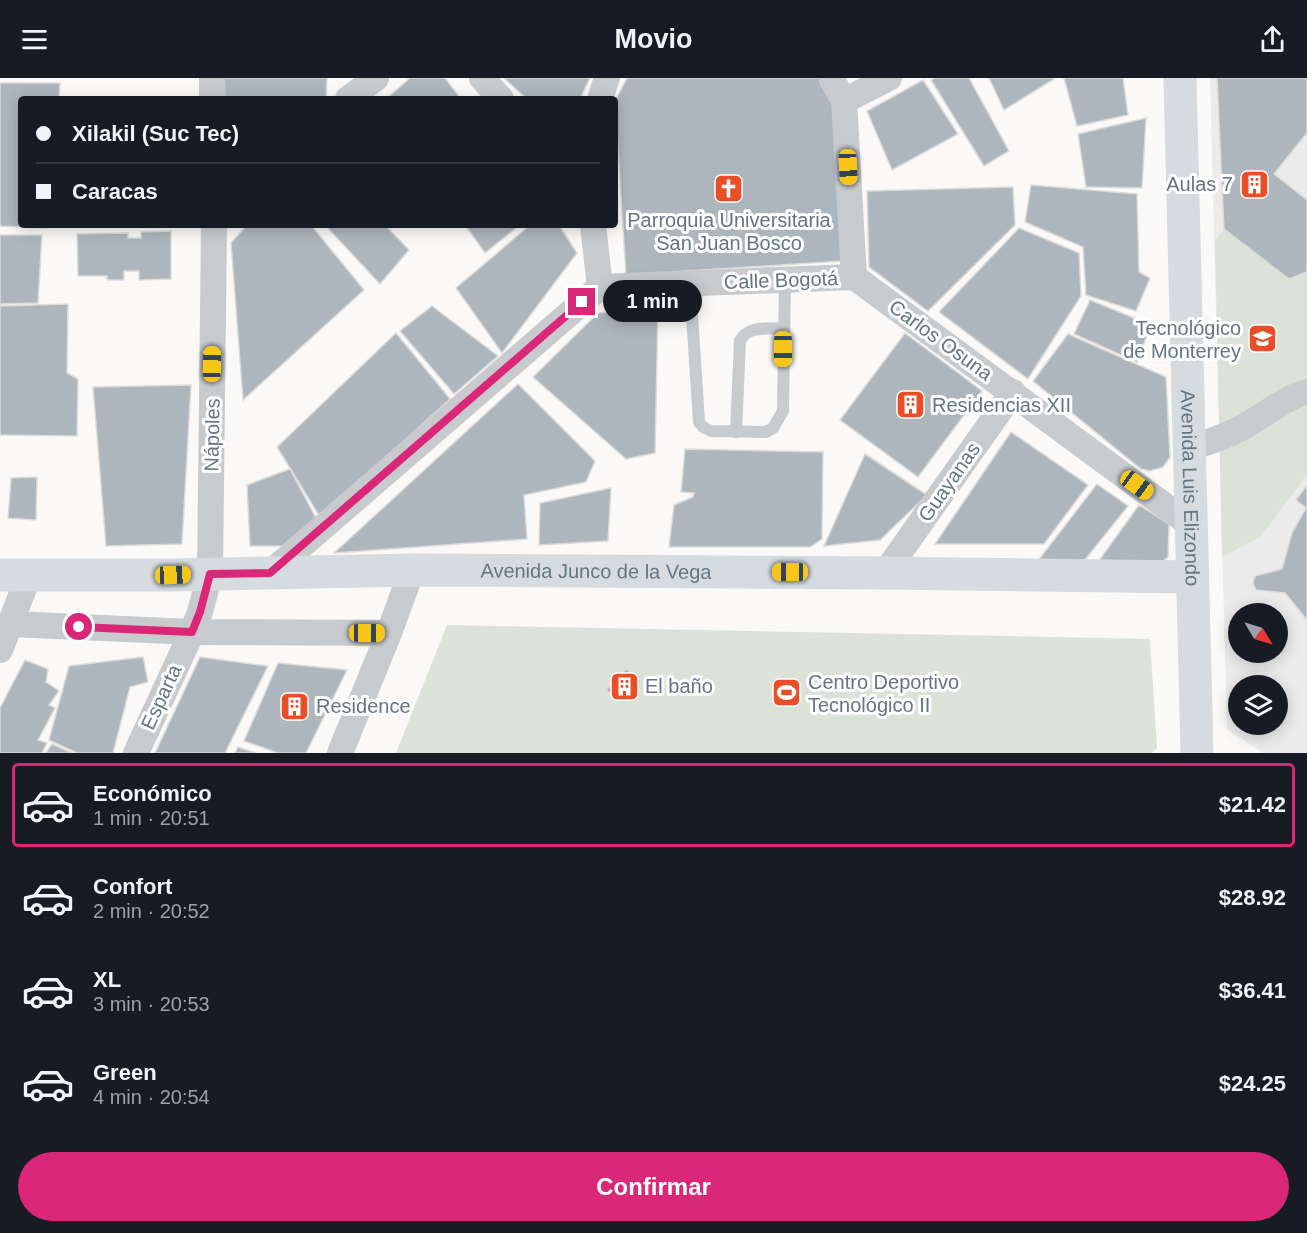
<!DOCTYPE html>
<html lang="es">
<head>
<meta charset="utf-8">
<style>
  :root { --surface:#171b24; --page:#242831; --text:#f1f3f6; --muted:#9ea1a6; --line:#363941; --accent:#db2777 }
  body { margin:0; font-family:Helvetica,sans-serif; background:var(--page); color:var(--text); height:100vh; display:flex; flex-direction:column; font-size:22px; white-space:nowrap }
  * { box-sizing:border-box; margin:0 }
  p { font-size:20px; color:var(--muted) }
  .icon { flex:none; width:33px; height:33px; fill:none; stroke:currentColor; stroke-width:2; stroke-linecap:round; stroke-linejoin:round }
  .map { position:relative; height:675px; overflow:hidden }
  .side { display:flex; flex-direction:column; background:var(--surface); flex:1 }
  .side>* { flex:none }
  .banner { position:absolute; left:18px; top:18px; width:600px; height:132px; border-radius:6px; box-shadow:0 3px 15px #0003; display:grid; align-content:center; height:132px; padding:0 18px; background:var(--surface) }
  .needle { width:39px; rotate:128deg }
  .fabs { position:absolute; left:1228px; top:525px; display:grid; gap:12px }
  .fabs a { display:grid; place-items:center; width:60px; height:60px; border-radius:50%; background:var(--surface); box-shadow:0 3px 15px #0003; font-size:30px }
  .end { position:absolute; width:27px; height:27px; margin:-14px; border:8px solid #db2777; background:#fff; box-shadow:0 0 0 3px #fff }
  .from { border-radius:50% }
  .bubble { position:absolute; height:42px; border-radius:21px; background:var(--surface); box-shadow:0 3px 15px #0003; font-size:20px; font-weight:600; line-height:42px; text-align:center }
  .car { position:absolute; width:18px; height:36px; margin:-18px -9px; border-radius:8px; box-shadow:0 0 4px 2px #0007; background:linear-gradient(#f5c518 24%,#345 0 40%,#f5c518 0 76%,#345 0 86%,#f5c518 0) }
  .banner b { display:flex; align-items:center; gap:21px; height:57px; font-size:22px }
  .banner b+b { border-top:2px solid var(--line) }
  .banner i { width:15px; height:15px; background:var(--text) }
  ul { padding:10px 0 0; list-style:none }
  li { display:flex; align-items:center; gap:18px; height:84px; margin:0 12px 9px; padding:0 6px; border:3px solid transparent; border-radius:6px }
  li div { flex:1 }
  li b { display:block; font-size:22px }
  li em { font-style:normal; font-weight:600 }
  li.on { border-color:var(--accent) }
  li>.icon { width:54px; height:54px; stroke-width:1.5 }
  .action { display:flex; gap:12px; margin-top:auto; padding:12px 18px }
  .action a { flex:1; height:69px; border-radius:36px; background:var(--accent); color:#fff; font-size:24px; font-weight:600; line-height:69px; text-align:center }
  header { display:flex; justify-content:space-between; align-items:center; height:78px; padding:0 18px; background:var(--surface); font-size:27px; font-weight:600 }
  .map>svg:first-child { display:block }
  .built { fill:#eaebea; fill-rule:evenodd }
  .green { fill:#dbe2d8 }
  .building { fill:#adb6bc; stroke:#dbdbd9; stroke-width:1.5 }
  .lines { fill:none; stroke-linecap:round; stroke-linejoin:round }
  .lane { stroke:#c7cbce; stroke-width:12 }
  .street { stroke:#c7cbce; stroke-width:26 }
  .secondary { stroke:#d6dbdf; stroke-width:33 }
  .route { stroke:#db2777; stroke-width:8 }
  .labels { text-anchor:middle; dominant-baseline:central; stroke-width:6; stroke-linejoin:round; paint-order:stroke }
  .poi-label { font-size:20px; fill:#637683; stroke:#fff; text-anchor:start }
  .street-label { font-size:20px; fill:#637683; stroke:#fff }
</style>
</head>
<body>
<header><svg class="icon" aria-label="menu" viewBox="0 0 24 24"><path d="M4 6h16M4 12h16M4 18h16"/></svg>Movio<svg class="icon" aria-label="share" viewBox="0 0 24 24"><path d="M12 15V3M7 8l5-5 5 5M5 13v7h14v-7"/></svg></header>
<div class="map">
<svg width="1307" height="675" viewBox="0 0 1307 675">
  <rect width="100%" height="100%" fill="#faf9f7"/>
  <path class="built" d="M1210 0H1307V675H1263L1227 651ZM1239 536H1278V574H1239ZM1239 608H1278V646H1239Z"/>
  <g class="green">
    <polygon points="1224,151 1288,201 1307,194 1307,397 1260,459 1222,479 1215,163"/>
    <polygon points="447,547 1150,561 1157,670 1152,675 396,675"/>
  </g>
  <g class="building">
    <polygon points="224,0 327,0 326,21 225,21"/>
    <polygon points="410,0 445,0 461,21 386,21"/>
    <polygon points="504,0 590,0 580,21 527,21"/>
    <polygon points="627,0 821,0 833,19 842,183 626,197 615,23"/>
    <polygon points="935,0 969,0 1009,73 984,88 931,2"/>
    <polygon points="989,0 1053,0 1054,1 1004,32"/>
    <polygon points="1064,0 1123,0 1128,37 1077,48"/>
    <polygon points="1217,0 1307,0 1307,55 1274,96 1307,122 1307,194 1289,201 1224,151"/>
    <polygon points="923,2 958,56 892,92 867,33"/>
    <polygon points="0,5 60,5 59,21 21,21 21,147 46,147 46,150 0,148"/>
    <polygon points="1146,40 1142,110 1086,109 1078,56"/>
    <polygon points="1031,107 1137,116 1139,194 1150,200 1136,233 1086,217 1083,169 1025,144"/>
    <polygon points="1013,109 1015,147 928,233 869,189 867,113"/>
    <polygon points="247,147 311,147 364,212 243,322 231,165"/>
    <polygon points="325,147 385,147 409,172 380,206"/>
    <polygon points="465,147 520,147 485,175"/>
    <polygon points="530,147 559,147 577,175 502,275 456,210"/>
    <polygon points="1019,150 1079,175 1081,218 1028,301 939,234"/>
    <polygon points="171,153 171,201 139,202 139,193 124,193 124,202 107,202 107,198 78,198 77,156 128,155 128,160 141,160 141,154"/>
    <polygon points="0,157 42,157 38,225 0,226"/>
    <polygon points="1090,222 1151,247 1137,284 1074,256"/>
    <polygon points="68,226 67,295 78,301 77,358 0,357 0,228"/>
    <polygon points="432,228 498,278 454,316 400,253"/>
    <polygon points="658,230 655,375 626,381 533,299 598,235"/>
    <polygon points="396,255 450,321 320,439 277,369"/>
    <polygon points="905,255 982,313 918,399 840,342"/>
    <polygon points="1068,256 1166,299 1170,379 1163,389 1150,393 1141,391 1033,303"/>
    <polygon points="518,306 595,383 586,404 524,417 527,461 334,475"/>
    <polygon points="191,307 182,466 106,468 93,309"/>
    <polygon points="1011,354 1088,407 1044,466 935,466"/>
    <polygon points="685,371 823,374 822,461 810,469 669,469 674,427 693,419 694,415 681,414"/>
    <polygon points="865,376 927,417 880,462 824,468"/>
    <polygon points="290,391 316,440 282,468 250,468 247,407"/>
    <polygon points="37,399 36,442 8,440 11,400"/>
    <polygon points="1097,406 1128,428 1084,483 1037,484"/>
    <polygon points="1307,407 1307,542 1285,515 1256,512 1253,505 1255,498 1282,491 1292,455 1306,430 1296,422"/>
    <polygon points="611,410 608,463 539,467 540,425"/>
    <polygon points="1139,427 1169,446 1168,479 1160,485 1098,484"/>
    <polygon points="143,579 148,604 130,609 113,675 77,675 49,662 69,588"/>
    <polygon points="200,579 268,588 225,675 155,675"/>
    <polygon points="25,582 48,591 46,604 59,613 49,627 55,630 38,662 47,665 42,675 0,675 0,630"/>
    <polygon points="278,585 347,592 306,675 278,675 244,663"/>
    <polygon points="626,591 641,603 622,624 606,612"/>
    <polygon points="52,666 72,675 46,675"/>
    <polygon points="238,669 256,675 235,675"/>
  </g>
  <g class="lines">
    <g class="lane">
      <polyline points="690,206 699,344 703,349 711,353 766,354 773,350 783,333 785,201"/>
      <path d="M736 354 740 263C748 247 768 251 784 250"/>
    </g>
    <g class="street">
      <polyline points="212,0 212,21"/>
      <polyline points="482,0 501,21"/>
      <polyline points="831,0 844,23 854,199"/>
      <polyline points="348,21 376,0"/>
      <polyline points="600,21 607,0"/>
      <polyline points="844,23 889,0"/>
      <polyline points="593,147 600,209"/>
      <polyline points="854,199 1191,447"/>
      <polyline points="600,209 854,199"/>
      <path d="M1189 370C1210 364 1231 357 1250 345 1269 334 1285 320 1307 314"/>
      <polyline points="270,495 600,209"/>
      <polyline points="885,495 1013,314"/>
      <polyline points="11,546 192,554 389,555"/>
      <polyline points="0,572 29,497"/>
      <polyline points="136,675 192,554 200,534 210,496 214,147"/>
      <polyline points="340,675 389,555 412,492"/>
    </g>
    <g class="secondary">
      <path id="s1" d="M1180 0 1197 675"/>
      <path id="s2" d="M0 497H173L412 492 885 495 1192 499"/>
    </g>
  </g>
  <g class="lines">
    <polyline class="route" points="79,549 192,554 200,534 210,496 270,495 582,224"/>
  </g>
  <defs>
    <symbol id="building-square" viewBox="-11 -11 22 22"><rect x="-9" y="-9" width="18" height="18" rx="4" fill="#ea4e27" stroke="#fff"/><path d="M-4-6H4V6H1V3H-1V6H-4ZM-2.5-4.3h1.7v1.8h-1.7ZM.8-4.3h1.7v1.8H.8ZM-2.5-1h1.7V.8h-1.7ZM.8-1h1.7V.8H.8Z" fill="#fff"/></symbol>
    <symbol id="church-square" viewBox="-11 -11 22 22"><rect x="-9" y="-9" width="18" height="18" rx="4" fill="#ea4e27" stroke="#fff"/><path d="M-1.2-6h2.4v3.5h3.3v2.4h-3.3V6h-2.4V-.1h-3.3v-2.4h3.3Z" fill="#fff"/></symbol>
    <symbol id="university-square" viewBox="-11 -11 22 22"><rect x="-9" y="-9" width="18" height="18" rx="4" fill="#ea4e27" stroke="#fff"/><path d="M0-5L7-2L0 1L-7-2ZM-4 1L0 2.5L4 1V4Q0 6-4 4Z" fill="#fff"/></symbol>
    <symbol id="stadium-square" viewBox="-11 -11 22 22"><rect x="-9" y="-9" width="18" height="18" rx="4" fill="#ea4e27" stroke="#fff"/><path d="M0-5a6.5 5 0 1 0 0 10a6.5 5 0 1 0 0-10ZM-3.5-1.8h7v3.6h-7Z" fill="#fff"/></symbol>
  </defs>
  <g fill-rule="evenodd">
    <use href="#building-square" x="1238" y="90" width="33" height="33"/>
    <use href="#church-square" x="712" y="94" width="33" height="33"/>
    <use href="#university-square" x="1246" y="244" width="33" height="33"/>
    <use href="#building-square" x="894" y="310" width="33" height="33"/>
    <use href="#building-square" x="608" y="592" width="33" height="33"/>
    <use href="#stadium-square" x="770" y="598" width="33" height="33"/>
    <use href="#building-square" x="278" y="612" width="33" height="33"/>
  </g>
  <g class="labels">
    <g class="poi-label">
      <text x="1233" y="106" text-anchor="end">Aulas 7</text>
      <text x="729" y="142" text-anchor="middle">Parroquia Universitaria<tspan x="729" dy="23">San Juan Bosco</tspan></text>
      <text x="1241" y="250" text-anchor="end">Tecnológico<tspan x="1241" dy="23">de Monterrey</tspan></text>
      <text x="932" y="327">Residencias XII</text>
      <text x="808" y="604">Centro Deportivo<tspan x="808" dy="23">Tecnológico II</tspan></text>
      <text x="645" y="608">El baño</text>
      <text x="316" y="628">Residence</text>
    </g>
    <g class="street-label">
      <text transform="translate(781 202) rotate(-2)">Calle Bogotá</text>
      <text transform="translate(941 262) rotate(36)">Carlos Osuna</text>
      <text transform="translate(212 357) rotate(-89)">Nápoles</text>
      <text transform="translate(949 404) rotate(-55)">Guayanas</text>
      <text stroke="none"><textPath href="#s1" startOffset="410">Avenida Luis Elizondo</textPath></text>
      <text stroke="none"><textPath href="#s2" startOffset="596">Avenida Junco de la Vega</textPath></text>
      <text transform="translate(161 619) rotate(-65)">Esparta</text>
    </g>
  </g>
</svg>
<div class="fabs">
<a><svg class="needle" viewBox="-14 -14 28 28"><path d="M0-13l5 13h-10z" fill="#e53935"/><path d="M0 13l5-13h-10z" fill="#9ea1a6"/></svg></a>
<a><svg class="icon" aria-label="layers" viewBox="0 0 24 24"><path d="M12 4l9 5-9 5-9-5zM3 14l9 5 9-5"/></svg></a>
</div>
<i class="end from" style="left:79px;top:549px"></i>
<i class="end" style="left:582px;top:224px"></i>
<div class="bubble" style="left:603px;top:202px;width:99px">1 min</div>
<i class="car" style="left:848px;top:89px;rotate:177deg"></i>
<i class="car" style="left:783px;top:271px;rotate:180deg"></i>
<i class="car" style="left:212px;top:286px;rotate:1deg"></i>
<i class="car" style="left:1137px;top:407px;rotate:126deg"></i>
<i class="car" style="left:790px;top:494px;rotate:270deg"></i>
<i class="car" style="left:173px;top:497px;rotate:88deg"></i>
<i class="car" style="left:367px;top:555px;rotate:90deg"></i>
<div class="banner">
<b><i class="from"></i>Xilakil (Suc Tec)</b>
<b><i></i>Caracas</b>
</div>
</div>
<section class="side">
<ul>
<li class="on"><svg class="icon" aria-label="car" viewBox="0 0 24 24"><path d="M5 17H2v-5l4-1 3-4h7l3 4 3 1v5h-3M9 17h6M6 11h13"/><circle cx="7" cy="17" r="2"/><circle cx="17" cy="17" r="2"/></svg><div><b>Económico</b><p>1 min · 20:51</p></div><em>$21.42</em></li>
<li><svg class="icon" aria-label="car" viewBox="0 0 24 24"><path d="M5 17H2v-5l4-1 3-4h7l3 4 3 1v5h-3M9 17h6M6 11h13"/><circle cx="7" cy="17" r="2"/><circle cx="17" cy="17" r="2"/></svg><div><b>Confort</b><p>2 min · 20:52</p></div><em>$28.92</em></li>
<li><svg class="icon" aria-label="car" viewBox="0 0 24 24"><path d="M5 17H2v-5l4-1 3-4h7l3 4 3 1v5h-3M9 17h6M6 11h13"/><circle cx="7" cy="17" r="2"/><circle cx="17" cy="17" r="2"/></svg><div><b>XL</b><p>3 min · 20:53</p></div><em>$36.41</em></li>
<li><svg class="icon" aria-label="car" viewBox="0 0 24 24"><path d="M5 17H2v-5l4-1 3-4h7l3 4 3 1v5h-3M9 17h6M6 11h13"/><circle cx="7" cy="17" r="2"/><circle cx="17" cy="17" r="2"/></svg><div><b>Green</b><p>4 min · 20:54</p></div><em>$24.25</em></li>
</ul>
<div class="action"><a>Confirmar</a></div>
</section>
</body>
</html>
